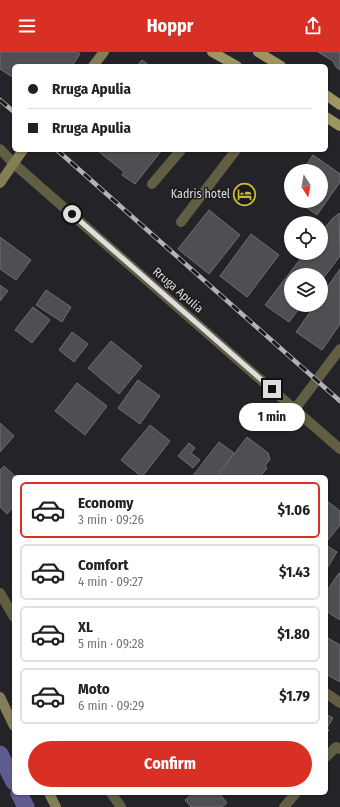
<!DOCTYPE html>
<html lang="en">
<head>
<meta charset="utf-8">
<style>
  :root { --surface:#fff; --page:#f6f6f6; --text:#222; --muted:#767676; --line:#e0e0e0; --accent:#d93025 }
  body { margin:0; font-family:"Fira Sans Condensed",sans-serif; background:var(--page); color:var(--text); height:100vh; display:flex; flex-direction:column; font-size:15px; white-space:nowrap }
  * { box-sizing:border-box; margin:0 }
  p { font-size:13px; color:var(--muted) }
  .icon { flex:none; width:22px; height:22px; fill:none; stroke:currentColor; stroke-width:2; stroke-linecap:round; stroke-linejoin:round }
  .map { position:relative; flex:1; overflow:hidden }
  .drawer { position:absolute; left:12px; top:423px; width:316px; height:320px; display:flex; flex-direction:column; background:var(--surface); border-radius:6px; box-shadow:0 1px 3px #0004 }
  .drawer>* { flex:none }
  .hud { position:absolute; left:12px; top:12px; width:316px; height:88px; border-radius:6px; box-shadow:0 1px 3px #0004; display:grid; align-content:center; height:88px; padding:0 16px; background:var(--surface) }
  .needle { width:26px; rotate:169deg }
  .fabs { position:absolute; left:284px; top:112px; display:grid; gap:8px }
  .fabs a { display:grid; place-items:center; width:44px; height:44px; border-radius:50%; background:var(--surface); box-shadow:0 1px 3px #0004; font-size:20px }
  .end { position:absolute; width:18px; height:18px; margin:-9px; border:5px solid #dedee0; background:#111; box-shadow:0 0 0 2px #111 }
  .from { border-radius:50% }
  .bubble { position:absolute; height:28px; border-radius:14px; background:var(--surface); box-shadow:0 1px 3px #0004; font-size:13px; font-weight:700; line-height:28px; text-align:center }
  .hud b { display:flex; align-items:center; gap:14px; height:38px; font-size:15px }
  .hud b+b { border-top:1px solid var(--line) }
  .hud i { width:10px; height:10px; background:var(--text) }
  ul { padding:7px 0 0; list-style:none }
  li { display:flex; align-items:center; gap:12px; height:56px; margin:0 8px 6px; padding:0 8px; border:2px solid var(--line); border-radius:6px }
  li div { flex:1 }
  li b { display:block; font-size:15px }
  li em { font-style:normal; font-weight:700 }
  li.active { border-color:var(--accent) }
  li>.icon { width:36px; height:36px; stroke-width:1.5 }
  .action { display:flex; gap:8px; margin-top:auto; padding:8px 16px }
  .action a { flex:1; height:46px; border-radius:24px; background:var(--accent); color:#fff; font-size:16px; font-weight:700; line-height:46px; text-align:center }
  header { display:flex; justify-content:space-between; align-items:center; height:52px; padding:0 16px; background:var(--accent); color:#fff; font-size:18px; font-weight:700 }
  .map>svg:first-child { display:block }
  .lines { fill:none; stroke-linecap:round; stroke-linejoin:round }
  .canal { stroke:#605c92; stroke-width:17 }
  .building { fill:#4f4f53; stroke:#6f6f73 }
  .lane { stroke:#615e44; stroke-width:10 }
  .street { stroke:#615e44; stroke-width:10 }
  .secondary { stroke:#837e55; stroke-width:10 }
  .primary { stroke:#9d9661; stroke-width:10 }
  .rail-casing { stroke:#b3b3b6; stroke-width:4.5 }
  .rail { stroke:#1b1b1e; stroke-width:3; stroke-dasharray:9; stroke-linecap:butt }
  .route { stroke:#dedee0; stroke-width:5 }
  .labels { text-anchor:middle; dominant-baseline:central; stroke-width:3; stroke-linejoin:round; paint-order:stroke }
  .poi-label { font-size:12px; fill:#dedee0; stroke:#1b1b1e; text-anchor:end }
  .street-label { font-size:12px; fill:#dedee0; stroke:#1b1b1e }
</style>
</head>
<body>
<header><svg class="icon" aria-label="menu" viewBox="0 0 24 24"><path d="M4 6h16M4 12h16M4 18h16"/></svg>Hoppr<svg class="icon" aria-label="share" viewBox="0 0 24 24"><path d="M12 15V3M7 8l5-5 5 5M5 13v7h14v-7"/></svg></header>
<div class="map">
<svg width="340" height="755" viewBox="0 0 340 755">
  <rect width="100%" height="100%" fill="#242428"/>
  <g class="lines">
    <g class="canal">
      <polyline points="0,702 14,730"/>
      <polyline points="19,741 26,755"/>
    </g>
  </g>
  <g class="building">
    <polygon points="0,0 78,0 80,2 72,14 14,14 14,26 0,17"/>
    <polygon points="318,0 340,0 340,18 336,15 333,9"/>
    <polygon points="142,8 150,14 137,14"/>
    <polygon points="97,98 162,98 135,132 122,123 124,120"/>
    <polygon points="313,103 340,122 340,130 317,163 297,149 321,149 321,119 302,119"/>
    <polygon points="209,158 240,183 209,222 178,197"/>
    <polygon points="339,161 340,204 321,229 321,223 291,223 291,253 302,253 289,270 265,253 305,201 321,201 321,181 332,167"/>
    <polygon points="251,182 279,203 247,245 220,224"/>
    <polygon points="0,185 31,208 16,228 0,217"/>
    <polygon points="340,217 340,272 322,298 296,280 315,253 321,253 321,244"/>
    <polygon points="0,233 8,239 0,249"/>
    <polygon points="46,238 71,255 62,270 36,253"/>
    <polygon points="33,255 50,268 32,291 15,278"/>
    <polygon points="72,280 88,292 74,310 59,298"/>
    <polygon points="111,289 142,314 119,342 88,316"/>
    <polygon points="138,328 160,344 140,372 118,356"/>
    <polygon points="77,331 107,354 85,383 55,359"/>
    <polygon points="0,371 14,384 0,400"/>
    <polygon points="150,373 170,389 142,425 121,408"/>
    <polygon points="247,385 268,401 270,407 265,414 267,416 260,425 217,425"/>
    <polygon points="219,390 234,401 215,425 192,425"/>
    <polygon points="189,391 195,396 191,401 200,408 193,416 178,404"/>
    <polygon points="4,414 16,425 14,425 14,454 7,462 0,455 0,418"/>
    <polygon points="326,448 340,459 340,473 328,488 326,486"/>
    <polygon points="326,493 337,500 326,518"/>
    <polygon points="339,521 340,521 340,568 326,559 326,540"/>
    <polygon points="328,586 340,593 340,630 326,622 326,590"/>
    <polygon points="326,662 333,666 327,676 329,678 326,683"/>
    <polygon points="193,741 219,741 227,751 222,755 191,755 185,748"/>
  </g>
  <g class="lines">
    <g class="lane">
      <polyline points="152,132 181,98"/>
      <polyline points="181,170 236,98"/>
      <polyline points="326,641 340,651"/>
    </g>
    <g class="street">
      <polyline points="0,97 13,111 340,397"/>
      <polyline points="295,357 340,297"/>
      <polyline points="0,541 14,565"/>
      <polyline points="326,705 336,695 340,697"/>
      <polyline points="111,741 121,755"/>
      <polyline points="284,755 296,741"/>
    </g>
    <g class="secondary">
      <polyline points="93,14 104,0"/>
      <polyline points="0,131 23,98"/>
      <polyline points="0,645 14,674"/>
      <polyline points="49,741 56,755"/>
    </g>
    <g class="primary">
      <polyline points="212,0 237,14"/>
      <polyline points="258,0 281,14"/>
      <polyline points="326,43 340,53"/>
      <polyline points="326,65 340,74"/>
    </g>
    <defs>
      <g id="rail">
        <polyline points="0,48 14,60"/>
        <polyline points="57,98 340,349"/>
      </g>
    </defs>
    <use href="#rail" class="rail-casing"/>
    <use href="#rail" class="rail"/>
  </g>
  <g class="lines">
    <polyline class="route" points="72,162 272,337"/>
  </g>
  <defs>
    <symbol id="hotel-ring" viewBox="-11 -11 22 22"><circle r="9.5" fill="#1b1b1e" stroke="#caba3a" stroke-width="1.5"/><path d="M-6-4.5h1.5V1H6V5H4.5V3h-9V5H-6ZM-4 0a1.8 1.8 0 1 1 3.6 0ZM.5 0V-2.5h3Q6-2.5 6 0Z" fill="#caba3a"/></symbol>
  </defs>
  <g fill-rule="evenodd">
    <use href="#hotel-ring" x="232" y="130" width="25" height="25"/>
  </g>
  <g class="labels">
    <g class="poi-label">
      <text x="230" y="142">Kadris hotel</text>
    </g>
    <g class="street-label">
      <text transform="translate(178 238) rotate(41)">Rruga Apulia</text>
    </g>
  </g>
</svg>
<div class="fabs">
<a><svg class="needle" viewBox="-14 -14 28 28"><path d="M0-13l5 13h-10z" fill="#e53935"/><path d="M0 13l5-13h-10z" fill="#767676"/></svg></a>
<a><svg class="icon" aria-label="locate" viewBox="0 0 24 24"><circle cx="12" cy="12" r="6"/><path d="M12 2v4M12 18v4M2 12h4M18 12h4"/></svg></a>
<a><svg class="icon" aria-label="layers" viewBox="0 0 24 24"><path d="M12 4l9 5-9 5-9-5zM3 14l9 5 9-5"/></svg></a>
</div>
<i class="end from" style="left:72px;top:162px"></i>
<i class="end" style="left:272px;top:337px"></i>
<div class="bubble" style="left:239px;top:351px;width:66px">1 min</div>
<div class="hud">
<b><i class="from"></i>Rruga Apulia</b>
<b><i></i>Rruga Apulia</b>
</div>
<section class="drawer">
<ul>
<li class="active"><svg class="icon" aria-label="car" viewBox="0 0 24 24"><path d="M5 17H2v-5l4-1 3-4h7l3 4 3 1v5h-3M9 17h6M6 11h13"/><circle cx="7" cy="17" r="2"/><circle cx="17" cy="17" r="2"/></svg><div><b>Economy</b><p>3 min · 09:26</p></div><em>$1.06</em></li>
<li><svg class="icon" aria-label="car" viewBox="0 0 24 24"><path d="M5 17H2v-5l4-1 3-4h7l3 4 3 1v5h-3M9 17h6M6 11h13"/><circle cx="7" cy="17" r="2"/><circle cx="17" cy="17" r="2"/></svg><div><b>Comfort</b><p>4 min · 09:27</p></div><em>$1.43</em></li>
<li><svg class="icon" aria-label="car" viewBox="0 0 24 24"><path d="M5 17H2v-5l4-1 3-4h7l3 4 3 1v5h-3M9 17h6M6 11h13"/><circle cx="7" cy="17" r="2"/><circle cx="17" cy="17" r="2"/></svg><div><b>XL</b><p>5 min · 09:28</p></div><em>$1.80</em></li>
<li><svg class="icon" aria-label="car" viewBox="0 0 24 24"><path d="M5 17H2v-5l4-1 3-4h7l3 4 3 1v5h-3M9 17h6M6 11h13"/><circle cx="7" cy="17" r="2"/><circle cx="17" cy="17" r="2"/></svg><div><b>Moto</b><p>6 min · 09:29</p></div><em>$1.79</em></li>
</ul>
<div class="action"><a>Confirm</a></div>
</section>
</div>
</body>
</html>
